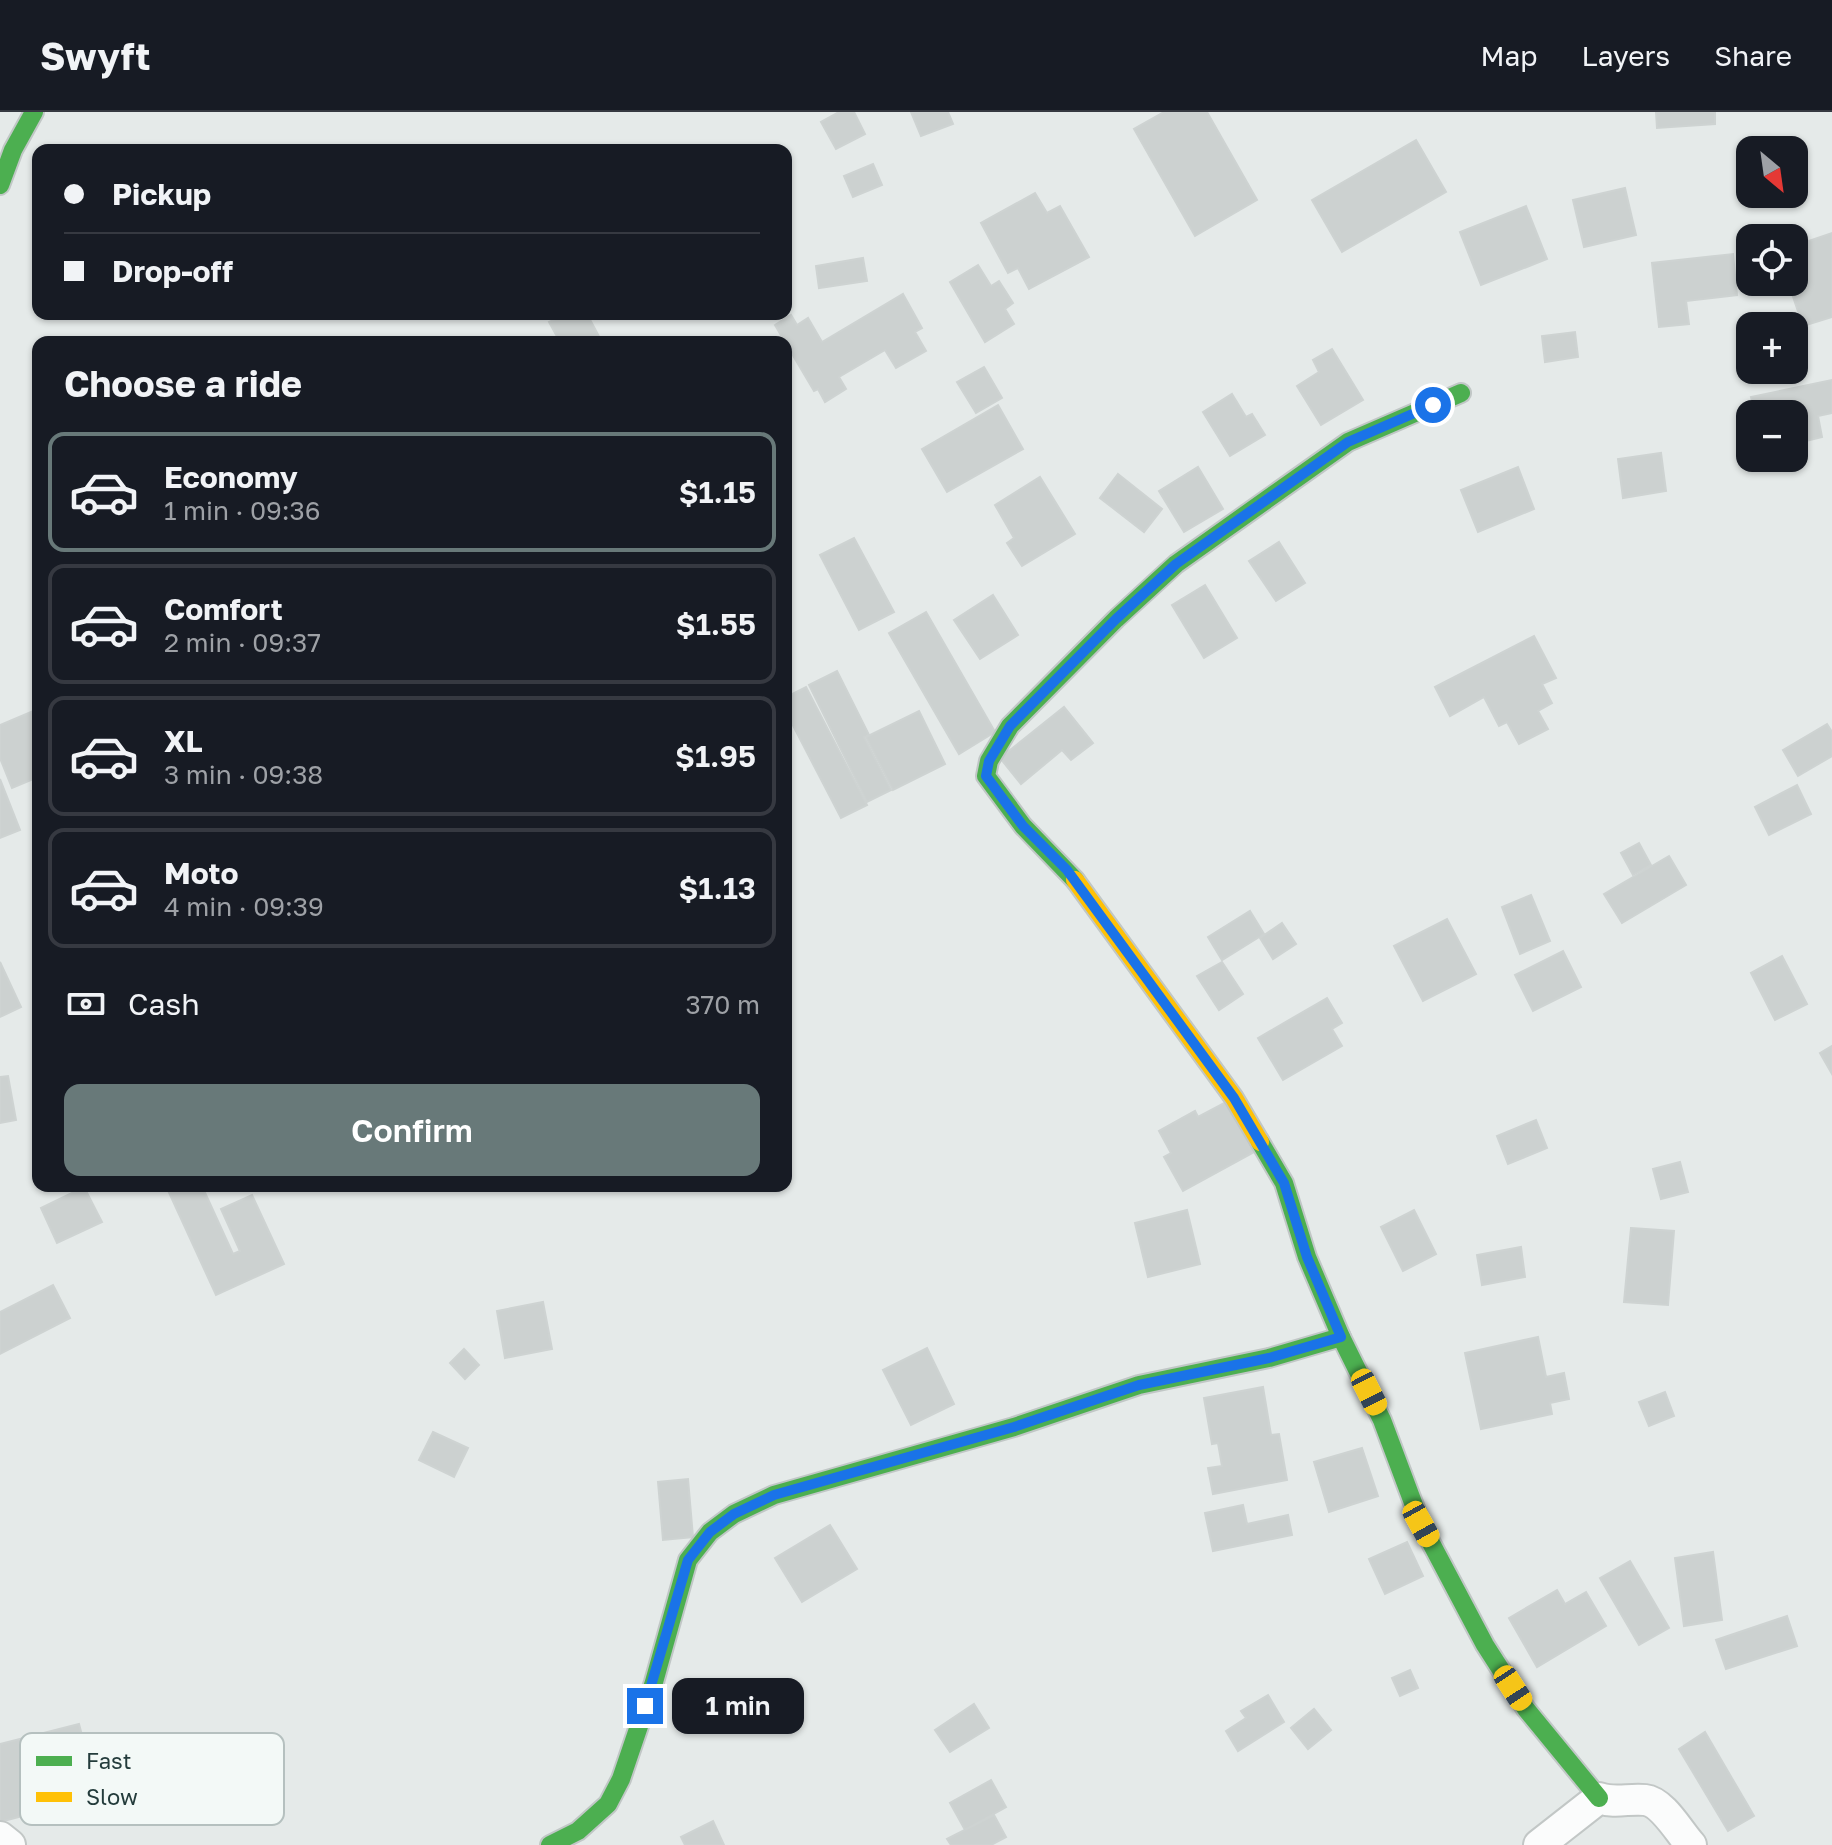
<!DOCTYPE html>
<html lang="en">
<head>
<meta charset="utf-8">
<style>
  :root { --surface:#171b24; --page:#242831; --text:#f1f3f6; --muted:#9ea1a6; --line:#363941; --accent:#687979 }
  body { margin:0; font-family:"Golos Text",sans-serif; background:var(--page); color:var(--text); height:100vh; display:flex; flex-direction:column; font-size:30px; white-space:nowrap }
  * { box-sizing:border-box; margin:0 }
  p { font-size:26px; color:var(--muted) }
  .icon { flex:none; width:44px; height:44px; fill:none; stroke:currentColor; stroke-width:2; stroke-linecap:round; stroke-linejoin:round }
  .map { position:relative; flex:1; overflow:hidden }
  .sheet { position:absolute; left:32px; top:224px; width:760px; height:856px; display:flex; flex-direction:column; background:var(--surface); border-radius:16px; box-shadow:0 2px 6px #0004 }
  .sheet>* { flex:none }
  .banner { position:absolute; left:32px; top:32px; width:760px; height:176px; border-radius:16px; box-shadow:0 2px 6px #0004; display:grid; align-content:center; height:176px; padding:0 32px; background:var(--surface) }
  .needle { width:52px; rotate:151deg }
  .tools { position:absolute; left:1736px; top:24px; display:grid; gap:16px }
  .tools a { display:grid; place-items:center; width:72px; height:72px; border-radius:16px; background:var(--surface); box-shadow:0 2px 6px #0004; font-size:40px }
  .end { position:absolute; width:36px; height:36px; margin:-18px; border:10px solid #1a73e8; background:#fff; box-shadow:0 0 0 4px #fff }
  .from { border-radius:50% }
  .bubble { position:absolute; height:56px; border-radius:16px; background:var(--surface); box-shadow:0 2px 6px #0004; font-size:26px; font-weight:600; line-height:56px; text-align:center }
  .car { position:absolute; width:24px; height:48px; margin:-24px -12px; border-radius:10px; box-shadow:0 0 6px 2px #0007; background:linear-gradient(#f5c518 24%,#345 0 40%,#f5c518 0 76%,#345 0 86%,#f5c518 0) }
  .banner b { display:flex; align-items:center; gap:28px; height:76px; font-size:30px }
  .banner b+b { border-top:2px solid var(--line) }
  .banner i { width:20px; height:20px; background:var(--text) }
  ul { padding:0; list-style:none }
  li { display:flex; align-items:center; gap:24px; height:120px; margin:0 16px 12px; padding:0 16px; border:4px solid var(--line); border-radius:16px }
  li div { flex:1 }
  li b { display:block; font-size:30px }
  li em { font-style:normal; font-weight:600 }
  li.active { border-color:var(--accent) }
  li>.icon { width:72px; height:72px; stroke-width:1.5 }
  h2 { padding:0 32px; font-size:36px; line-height:96px }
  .pay { display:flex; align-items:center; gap:20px; height:88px; padding:0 32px; font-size:30px }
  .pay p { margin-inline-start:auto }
  .action { display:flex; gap:16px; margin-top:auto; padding:16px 32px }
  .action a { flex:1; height:92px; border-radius:16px; background:var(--accent); color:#fff; font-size:32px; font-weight:600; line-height:92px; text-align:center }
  header { display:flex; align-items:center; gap:48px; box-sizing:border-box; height:112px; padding:0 40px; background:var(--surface); border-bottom:2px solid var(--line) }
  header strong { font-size:38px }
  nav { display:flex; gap:44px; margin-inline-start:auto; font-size:28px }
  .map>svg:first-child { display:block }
  .building { fill:#ccd1d0; stroke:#ced3d2; stroke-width:2 }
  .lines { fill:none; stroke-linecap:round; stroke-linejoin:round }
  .street-casing { stroke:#c2c7c6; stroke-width:34 }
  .fast-casing { stroke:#c1c7c6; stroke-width:22 }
  .slow-casing { stroke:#c1c7c6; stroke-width:22 }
  .street { stroke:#fbfcfc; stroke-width:30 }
  .fast { stroke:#4caf50; stroke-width:18 }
  .slow { stroke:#ffc107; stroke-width:18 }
  .route { stroke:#1a73e8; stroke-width:10 }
  .key { fill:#f3f9f7; stroke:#b5c0bf; stroke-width:2 }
  .key-label { font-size:22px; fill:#243c3c }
</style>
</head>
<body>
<header>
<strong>Swyft</strong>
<nav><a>Map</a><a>Layers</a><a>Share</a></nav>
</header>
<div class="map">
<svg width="1832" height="1733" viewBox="0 0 1832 1733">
  <rect width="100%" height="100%" fill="#e5eae9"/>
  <g class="building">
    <polygon points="839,0 854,0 865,22 836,37 821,10"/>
    <polygon points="911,0 948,0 953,12 921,24"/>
    <polygon points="1164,0 1207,0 1257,88 1195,124 1134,17"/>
    <polygon points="1656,0 1715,0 1715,12 1657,16"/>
    <polygon points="1416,28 1446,80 1342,140 1312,88"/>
    <polygon points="873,52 882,73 853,85 844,64"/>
    <polygon points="1625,76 1636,123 1584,135 1573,88"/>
    <polygon points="1035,81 1047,101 1060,94 1089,145 1029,177 1018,156 1008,161 981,111"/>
    <polygon points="1526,94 1547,147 1481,173 1460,120"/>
    <polygon points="1832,121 1832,205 1803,214 1788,170 1794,170 1794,134"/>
    <polygon points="1733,142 1737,183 1686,189 1689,212 1659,215 1652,151"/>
    <polygon points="863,146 867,169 819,176 816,154"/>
    <polygon points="978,153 991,174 999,169 1013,191 1005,197 1014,212 985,230 950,170"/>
    <polygon points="903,182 922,216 915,220 926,239 896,256 885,238 839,265 846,277 825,290 818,277 814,279 775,213 791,203 797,213 808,206 822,230"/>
    <polygon points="566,202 587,202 602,230 560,230 549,210"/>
    <polygon points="1575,220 1578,245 1545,250 1542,224"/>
    <polygon points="1332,237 1363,288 1321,313 1297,274 1319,260 1313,248"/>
    <polygon points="984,255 1002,286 976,301 957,270"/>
    <polygon points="1832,268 1832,301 1818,304 1822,325 1794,332 1794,302 1755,302 1751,285"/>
    <polygon points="1232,282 1246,305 1252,302 1265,323 1230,344 1203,300"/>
    <polygon points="998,293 1023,337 947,380 922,337"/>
    <polygon points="1661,341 1666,379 1623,386 1618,347"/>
    <polygon points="1198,355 1223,397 1184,420 1159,379"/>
    <polygon points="1518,355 1534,397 1478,420 1461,378"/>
    <polygon points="1118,362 1162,397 1144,420 1100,386"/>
    <polygon points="1040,365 1075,422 1022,454 1007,431 1014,426 995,393"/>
    <polygon points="854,426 894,500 859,518 820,443"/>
    <polygon points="1279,430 1305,471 1276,489 1249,449"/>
    <polygon points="1205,473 1237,526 1204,546 1172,493"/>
    <polygon points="993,483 1018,523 980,547 954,508"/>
    <polygon points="926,500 995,620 959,642 889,521"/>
    <polygon points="1534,524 1556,566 1542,572 1552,591 1538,599 1548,617 1519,632 1507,610 1499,614 1484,585 1450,604 1435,575"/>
    <polygon points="837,559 869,623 864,625 891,678 867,690 809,573"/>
    <polygon points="806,575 867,693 841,706 786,600 786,585"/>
    <polygon points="1064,595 1093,631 1071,648 1062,638 1021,672 1000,646"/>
    <polygon points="38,597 38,665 12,676 0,646 0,613"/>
    <polygon points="919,599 945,652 893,678 866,625"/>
    <polygon points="1827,612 1832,620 1832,644 1798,664 1783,638"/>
    <polygon points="0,667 20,718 0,726"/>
    <polygon points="1797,673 1811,702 1769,723 1755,695"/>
    <polygon points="1639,731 1651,753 1633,763 1621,741"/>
    <polygon points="1669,744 1686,773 1622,811 1604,782"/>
    <polygon points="1531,783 1550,829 1520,842 1502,795"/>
    <polygon points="1250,799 1264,822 1222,848 1208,825"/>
    <polygon points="1447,807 1476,862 1423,889 1394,834"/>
    <polygon points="1282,811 1296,832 1273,847 1260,826"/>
    <polygon points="1563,839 1581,875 1533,899 1515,863"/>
    <polygon points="1782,844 1807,892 1775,908 1751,861"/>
    <polygon points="0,850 21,895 0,905"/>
    <polygon points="1222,850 1243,882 1219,898 1197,864"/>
    <polygon points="1327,886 1342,911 1332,917 1342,934 1283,968 1258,926"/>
    <polygon points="1832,934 1832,962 1820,941"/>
    <polygon points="8,964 16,1008 0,1011 0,965"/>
    <polygon points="1226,990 1254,1040 1183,1079 1164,1045 1171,1041 1159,1019 1195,999 1198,1005"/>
    <polygon points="1536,1008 1547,1036 1508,1052 1497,1024"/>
    <polygon points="1680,1050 1688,1080 1661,1087 1653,1057"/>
    <polygon points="166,1074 202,1074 233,1142 240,1139 221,1097 252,1083 284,1152 216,1183"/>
    <polygon points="84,1075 102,1110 57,1131 41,1096"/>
    <polygon points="1187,1098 1200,1152 1148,1165 1135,1111"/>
    <polygon points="1414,1098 1436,1142 1403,1159 1381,1115"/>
    <polygon points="1631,1116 1674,1119 1668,1193 1624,1190"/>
    <polygon points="1521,1135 1525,1165 1482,1173 1477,1143"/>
    <polygon points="53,1173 70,1206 0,1242 0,1200"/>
    <polygon points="543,1190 552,1237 505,1246 497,1199"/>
    <polygon points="1538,1225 1546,1265 1564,1261 1569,1287 1550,1291 1552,1302 1481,1317 1465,1241"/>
    <polygon points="927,1236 954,1292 911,1313 883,1258"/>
    <polygon points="464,1237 479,1253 465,1267 450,1251"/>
    <polygon points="1263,1275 1271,1323 1279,1322 1287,1368 1213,1382 1208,1356 1222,1354 1218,1331 1212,1332 1204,1286"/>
    <polygon points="1665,1280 1674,1304 1649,1314 1639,1290"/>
    <polygon points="433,1320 468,1336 454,1365 419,1348"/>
    <polygon points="1362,1336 1378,1384 1329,1400 1314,1350"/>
    <polygon points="688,1367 693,1425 663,1428 658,1370"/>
    <polygon points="1243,1393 1247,1412 1288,1403 1292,1423 1213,1439 1205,1401"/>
    <polygon points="830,1413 857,1457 802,1490 775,1446"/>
    <polygon points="1407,1430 1423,1464 1385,1482 1369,1447"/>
    <polygon points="1713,1440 1722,1508 1684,1514 1675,1446"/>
    <polygon points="1630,1449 1669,1516 1639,1533 1600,1466"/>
    <polygon points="1557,1478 1565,1492 1586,1480 1606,1514 1537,1555 1509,1506"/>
    <polygon points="1787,1504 1797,1534 1726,1557 1716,1528"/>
    <polygon points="1410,1558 1418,1576 1400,1584 1392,1566"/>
    <polygon points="1268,1583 1284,1610 1238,1639 1226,1619 1246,1606 1241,1599"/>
    <polygon points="974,1592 989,1616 950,1640 935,1618"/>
    <polygon points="1314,1597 1331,1618 1308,1637 1291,1616"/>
    <polygon points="79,1612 98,1684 0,1710 0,1632"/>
    <polygon points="1705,1620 1754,1704 1728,1719 1679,1637"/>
    <polygon points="991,1668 1006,1695 965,1718 950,1691"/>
    <polygon points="994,1703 1006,1725 991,1733 951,1733 947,1727"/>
    <polygon points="713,1709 724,1733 685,1733 681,1725"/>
  </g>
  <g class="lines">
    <defs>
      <g id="street">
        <polyline points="0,1725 10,1733"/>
        <path d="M1539 1733 1599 1686C1616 1692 1629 1686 1645 1688 1663 1690 1679 1720 1691 1733"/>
      </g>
      <g id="fast">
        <polyline points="0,73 13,38 34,0"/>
        <polyline points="1075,768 1023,714 986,664 989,649 1010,614 1116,507 1176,452 1348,330 1461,281"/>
        <polyline points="1260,1030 1284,1071 1307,1145 1341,1225 1382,1308 1421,1412 1485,1533 1526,1597 1599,1686"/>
        <polyline points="550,1733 578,1719 608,1692 621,1667 654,1570 688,1448 710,1420 734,1402 774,1383 1014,1315 1139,1273 1269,1246 1341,1225"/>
      </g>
      <polyline id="slow" points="1075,768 1234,986 1260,1030"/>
    </defs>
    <use href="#street" class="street-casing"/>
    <use href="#fast" class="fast-casing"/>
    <use href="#slow" class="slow-casing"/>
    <use href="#street" class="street"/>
    <use href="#fast" class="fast"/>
    <use href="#slow" class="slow"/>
  </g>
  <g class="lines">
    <polyline class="route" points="645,1594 688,1448 710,1420 734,1402 774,1383 1014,1315 1139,1273 1269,1246 1341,1225 1307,1145 1284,1071 1234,986 1067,758 1023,714 986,664 989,649 1010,614 1116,507 1176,452 1348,330 1433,293"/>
  </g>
  <rect x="20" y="1621" width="264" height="92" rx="12" class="key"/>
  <rect x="36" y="1644" width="36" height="10" fill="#4caf50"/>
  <rect x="36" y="1680" width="36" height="10" fill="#ffc107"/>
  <g class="key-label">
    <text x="86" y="1657">Fast</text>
    <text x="86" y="1693">Slow</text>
  </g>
</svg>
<div class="tools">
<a><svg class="needle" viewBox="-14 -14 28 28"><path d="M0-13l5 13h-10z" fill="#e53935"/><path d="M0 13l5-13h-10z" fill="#9ea1a6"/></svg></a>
<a><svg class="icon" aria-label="locate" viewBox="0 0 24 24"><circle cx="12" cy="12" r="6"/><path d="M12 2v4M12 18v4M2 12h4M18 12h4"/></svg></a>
<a>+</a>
<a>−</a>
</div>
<i class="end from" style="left:1433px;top:293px"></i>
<i class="end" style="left:645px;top:1594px"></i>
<div class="bubble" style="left:672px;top:1566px;width:132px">1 min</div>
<i class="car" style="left:1369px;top:1280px;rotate:153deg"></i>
<i class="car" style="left:1421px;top:1412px;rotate:151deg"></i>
<i class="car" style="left:1513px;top:1576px;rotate:147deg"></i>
<div class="banner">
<b><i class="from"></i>Pickup</b>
<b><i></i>Drop-off</b>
</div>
<section class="sheet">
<h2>Choose a ride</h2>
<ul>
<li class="active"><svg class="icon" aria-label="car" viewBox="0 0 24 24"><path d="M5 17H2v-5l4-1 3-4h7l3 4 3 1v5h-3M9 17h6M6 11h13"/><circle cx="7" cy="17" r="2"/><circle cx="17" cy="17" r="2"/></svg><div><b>Economy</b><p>1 min · 09:36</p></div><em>$1.15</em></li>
<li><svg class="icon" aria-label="car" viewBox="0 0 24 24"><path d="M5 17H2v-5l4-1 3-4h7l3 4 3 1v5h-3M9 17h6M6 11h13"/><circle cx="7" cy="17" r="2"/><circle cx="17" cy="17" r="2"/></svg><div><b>Comfort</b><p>2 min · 09:37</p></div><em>$1.55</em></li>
<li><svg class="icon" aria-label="car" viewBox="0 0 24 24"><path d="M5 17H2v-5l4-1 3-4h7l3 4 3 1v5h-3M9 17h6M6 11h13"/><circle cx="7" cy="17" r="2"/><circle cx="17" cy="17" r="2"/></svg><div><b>XL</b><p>3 min · 09:38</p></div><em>$1.95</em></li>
<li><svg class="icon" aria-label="car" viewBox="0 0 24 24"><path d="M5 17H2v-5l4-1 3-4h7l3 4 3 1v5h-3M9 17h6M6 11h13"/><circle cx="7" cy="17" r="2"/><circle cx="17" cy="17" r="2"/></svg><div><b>Moto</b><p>4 min · 09:39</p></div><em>$1.13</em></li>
</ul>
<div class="pay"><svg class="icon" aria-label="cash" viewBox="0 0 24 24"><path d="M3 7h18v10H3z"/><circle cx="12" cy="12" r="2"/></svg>Cash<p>370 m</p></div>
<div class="action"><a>Confirm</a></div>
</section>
</div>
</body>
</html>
